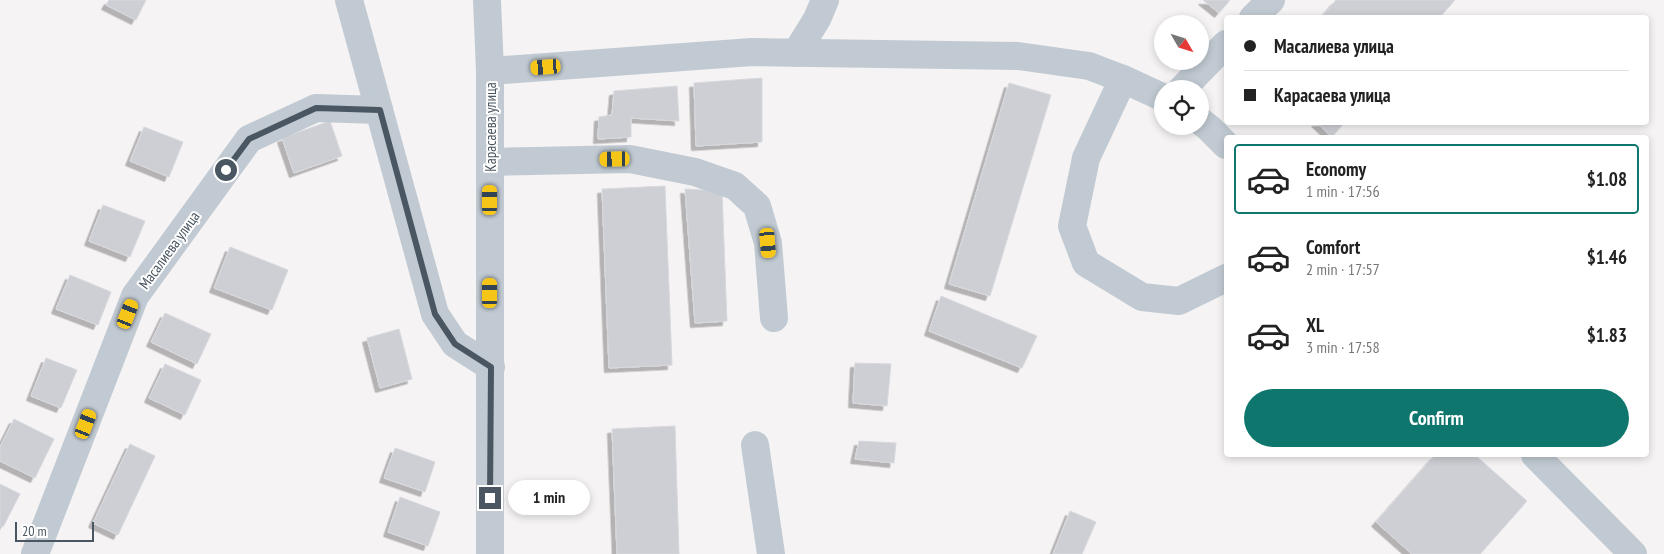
<!DOCTYPE html>
<html lang="en">
<head>
<meta charset="utf-8">
<style>
  :root { --surface:#fff; --page:#f2f2f2; --text:#222; --muted:#767676; --line:#e0e0e0; --accent:#0f766e }
  body { margin:0; font-family:"PT Sans Narrow",sans-serif; background:var(--page); color:var(--text); height:100vh; display:flex; flex-direction:column; font-size:19px; white-space:nowrap }
  * { box-sizing:border-box; margin:0 }
  p { font-size:16px; color:var(--muted) }
  .icon { flex:none; width:28px; height:28px; fill:none; stroke:currentColor; stroke-width:2; stroke-linecap:round; stroke-linejoin:round }
  .map { position:relative; flex:1; overflow:hidden }
  .panel { position:absolute; left:1224px; top:135px; width:425px; height:322px; display:flex; flex-direction:column; background:var(--surface); border-radius:5px; box-shadow:0 2px 8px #0003 }
  .panel>* { flex:none }
  .top-card { position:absolute; left:1224px; top:15px; width:425px; height:110px; border-radius:5px; box-shadow:0 2px 8px #0003; display:grid; align-content:center; height:110px; padding:0 20px; background:var(--surface) }
  .needle { width:32px; rotate:129deg }
  .tools { position:absolute; left:1154px; top:15px; display:grid; gap:10px }
  .tools a { display:grid; place-items:center; width:55px; height:55px; border-radius:50%; background:var(--surface); box-shadow:0 2px 8px #0003; font-size:25px }
  .scale { position:absolute; left:15px; bottom:12px; width:79px; box-sizing:border-box; padding-left:5px; border:2px solid #4a5661; border-top:0; font-size:14px; line-height:18px; white-space:nowrap; color:#4a5661; -webkit-text-stroke:4px #fff; paint-order:stroke }
  .end { position:absolute; width:22px; height:22px; margin:-11px; border:6px solid #4a5661; background:#fff; box-shadow:0 0 0 2px #fff }
  .from { border-radius:50% }
  .bubble { position:absolute; height:35px; border-radius:18px; background:var(--surface); box-shadow:0 2px 8px #0003; font-size:16px; font-weight:700; line-height:35px; text-align:center }
  .car { position:absolute; width:15px; height:30px; margin:-15px -8px; border-radius:6px; box-shadow:0 0 4px 1px #0007; background:linear-gradient(#f5c518 24%,#345 0 40%,#f5c518 0 76%,#345 0 86%,#f5c518 0) }
  .top-card b { display:flex; align-items:center; gap:18px; height:48px; font-size:19px }
  .top-card b+b { border-top:1px solid var(--line) }
  .top-card i { width:12px; height:12px; background:var(--text) }
  ul { padding:9px 0 0; list-style:none }
  li { display:flex; align-items:center; gap:15px; height:70px; margin:0 10px 8px; padding:0 10px; border:2px solid transparent; border-radius:5px }
  li div { flex:1 }
  li b { display:block; font-size:19px }
  li em { font-style:normal; font-weight:700 }
  li.active { border-color:var(--accent) }
  li>.icon { width:45px; height:45px; stroke-width:1.5 }
  .cta { display:flex; gap:10px; margin-top:auto; padding:10px 20px }
  .cta a { flex:1; height:58px; border-radius:30px; background:var(--accent); color:#fff; font-size:20px; font-weight:700; line-height:58px; text-align:center }
  .map>svg:first-child { display:block }
  .building { fill:#cdcfd5; stroke:#d7d9de; filter:url(#shadow) }
  .lines { fill:none; stroke-linecap:round; stroke-linejoin:round }
  .minor { stroke:#c1cad2; stroke-width:28 }
  .route { stroke:#4a5661; stroke-width:6 }
  .labels { text-anchor:middle; dominant-baseline:central; stroke-width:4; stroke-linejoin:round; paint-order:stroke }
  .street-label { font-size:15px; fill:#4a5661; stroke:#fff }
</style>
</head>
<body>
<div class="map">
<svg width="1664" height="554" viewBox="0 0 1664 554">
  <defs>
    <filter id="shadow"><feDropShadow dx="-4.5" dy="4.5" stdDeviation="0" flood-color="#0004"/></filter>
  </defs>
  <rect width="100%" height="100%" fill="#f5f3f3"/>
  <g class="building">
    <polygon points="109,0 146,0 136,20 106,5"/>
    <polygon points="1203,0 1230,0 1219,13"/>
    <polygon points="1336,0 1455,0 1439,18 1321,18"/>
    <polygon points="762,78 762,142 696,146 694,83"/>
    <polygon points="1009,83 1051,95 990,296 949,284"/>
    <polygon points="677,86 679,121 631,118 631,137 598,139 599,117 612,115 614,91"/>
    <polygon points="330,121 342,156 294,173 282,138"/>
    <polygon points="1316,122 1345,122 1332,137"/>
    <polygon points="144,127 183,142 169,177 130,161"/>
    <polygon points="665,186 672,365 609,368 602,189"/>
    <polygon points="685,189 722,191 727,321 695,323"/>
    <polygon points="103,205 145,221 130,257 89,241"/>
    <polygon points="230,247 288,270 272,310 214,288"/>
    <polygon points="70,275 111,292 98,325 56,309"/>
    <polygon points="941,296 1037,336 1022,368 929,331"/>
    <polygon points="165,313 211,334 197,364 151,342"/>
    <polygon points="399,329 412,379 380,388 367,338"/>
    <polygon points="46,358 77,370 61,408 31,396"/>
    <polygon points="855,363 891,364 887,406 853,403"/>
    <polygon points="165,364 201,380 185,415 149,398"/>
    <polygon points="14,419 54,439 35,478 0,461 0,447"/>
    <polygon points="675,426 679,554 617,554 612,429"/>
    <polygon points="859,441 896,443 894,463 855,459"/>
    <polygon points="130,444 155,456 118,535 93,523"/>
    <polygon points="395,448 435,462 425,492 384,478"/>
    <polygon points="1435,455 1475,455 1527,501 1480,554 1412,554 1376,522"/>
    <polygon points="0,484 20,494 3,527 0,526"/>
    <polygon points="400,497 440,512 428,546 388,532"/>
    <polygon points="1070,511 1096,522 1082,554 1053,554"/>
  </g>
  <g class="lines">
    <g class="minor">
      <polyline points="349,0 435,314 455,344 491,367"/>
      <polyline points="487,0 490,71 490,554"/>
      <polyline points="1253,18 1271,0"/>
      <polyline points="796,53 817,19 825,0"/>
      <polyline points="490,71 752,52 1018,56 1089,66 1123,79 1162,97"/>
      <polyline points="1123,79 1086,158 1072,226 1086,263 1142,297 1179,301 1226,278"/>
      <polyline points="1182,89 1226,44"/>
      <polyline points="1200,121 1209,128 1226,145"/>
      <polyline points="490,162 630,159 695,172 735,186 757,206 768,243 774,318"/>
      <polyline points="755,445 771,554"/>
      <polyline points="1535,455 1633,554"/>
      <polyline points="35,554 135,296 249,139 316,108 379,110"/>
    </g>
  </g>
  <g class="lines">
    <polyline class="route" points="226,170 249,139 316,108 380,110 435,314 455,344 491,367 490,498"/>
  </g>
  <g class="labels">
    <g class="street-label">
      <text transform="translate(490 127) rotate(-90)">Карасаева улица</text>
      <text transform="translate(169 250) rotate(-54)">Масалиева улица</text>
    </g>
  </g>
</svg>
<div class="tools">
<a><svg class="needle" viewBox="-14 -14 28 28"><path d="M0-13l5 13h-10z" fill="#e53935"/><path d="M0 13l5-13h-10z" fill="#767676"/></svg></a>
<a><svg class="icon" aria-label="locate" viewBox="0 0 24 24"><circle cx="12" cy="12" r="6"/><path d="M12 2v4M12 18v4M2 12h4M18 12h4"/></svg></a>
</div>
<div class="scale">20 m</div>
<i class="end from" style="left:226px;top:170px"></i>
<i class="end" style="left:490px;top:498px"></i>
<div class="bubble" style="left:508px;top:480px;width:82px">1 min</div>
<i class="car" style="left:546px;top:67px;rotate:266deg"></i>
<i class="car" style="left:615px;top:159px;rotate:269deg"></i>
<i class="car" style="left:490px;top:200px;rotate:0deg"></i>
<i class="car" style="left:768px;top:243px;rotate:175deg"></i>
<i class="car" style="left:490px;top:293px;rotate:0deg"></i>
<i class="car" style="left:128px;top:314px;rotate:21deg"></i>
<i class="car" style="left:86px;top:424px;rotate:21deg"></i>
<div class="top-card">
<b><i class="from"></i>Масалиева улица</b>
<b><i></i>Карасаева улица</b>
</div>
<section class="panel">
<ul>
<li class="active"><svg class="icon" aria-label="car" viewBox="0 0 24 24"><path d="M5 17H2v-5l4-1 3-4h7l3 4 3 1v5h-3M9 17h6M6 11h13"/><circle cx="7" cy="17" r="2"/><circle cx="17" cy="17" r="2"/></svg><div><b>Economy</b><p>1 min · 17:56</p></div><em>$1.08</em></li>
<li><svg class="icon" aria-label="car" viewBox="0 0 24 24"><path d="M5 17H2v-5l4-1 3-4h7l3 4 3 1v5h-3M9 17h6M6 11h13"/><circle cx="7" cy="17" r="2"/><circle cx="17" cy="17" r="2"/></svg><div><b>Comfort</b><p>2 min · 17:57</p></div><em>$1.46</em></li>
<li><svg class="icon" aria-label="car" viewBox="0 0 24 24"><path d="M5 17H2v-5l4-1 3-4h7l3 4 3 1v5h-3M9 17h6M6 11h13"/><circle cx="7" cy="17" r="2"/><circle cx="17" cy="17" r="2"/></svg><div><b>XL</b><p>3 min · 17:58</p></div><em>$1.83</em></li>
</ul>
<div class="cta"><a>Confirm</a></div>
</section>
</div>
</body>
</html>
